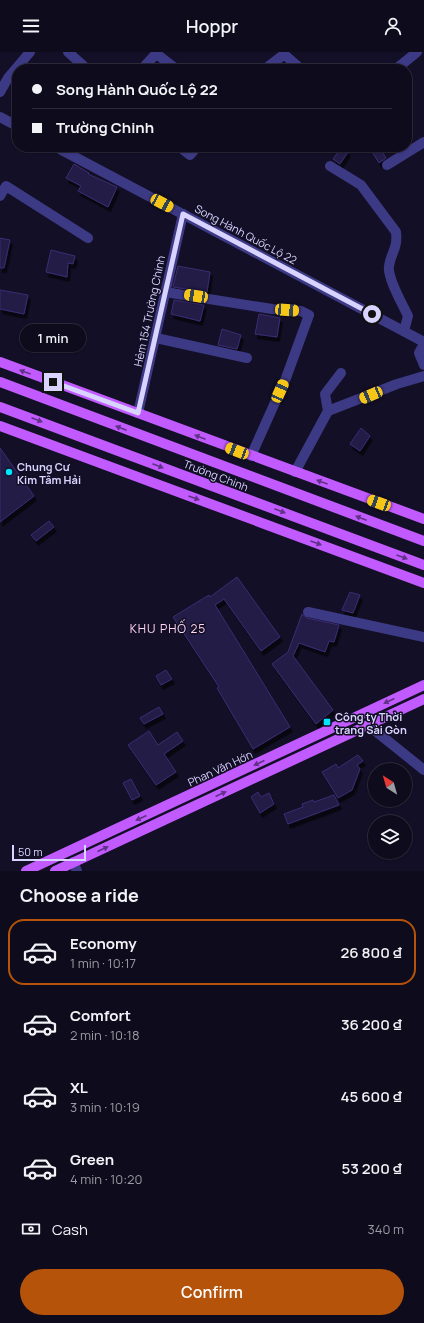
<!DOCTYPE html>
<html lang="en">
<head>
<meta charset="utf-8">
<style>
  :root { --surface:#0e0b1c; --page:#1c1929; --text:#f1f3f6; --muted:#9b9ba3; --line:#2e2b3b; --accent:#b45309 }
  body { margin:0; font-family:Manrope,sans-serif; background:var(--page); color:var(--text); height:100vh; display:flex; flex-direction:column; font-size:15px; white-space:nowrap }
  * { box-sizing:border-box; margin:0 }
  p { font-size:13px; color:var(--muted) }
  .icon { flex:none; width:22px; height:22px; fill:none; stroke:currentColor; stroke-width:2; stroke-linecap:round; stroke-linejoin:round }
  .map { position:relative; height:819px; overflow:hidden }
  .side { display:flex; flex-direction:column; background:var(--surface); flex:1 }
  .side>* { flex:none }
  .banner { position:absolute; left:12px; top:12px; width:400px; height:88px; border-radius:16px; box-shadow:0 1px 3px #0004,0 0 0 1px var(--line); display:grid; align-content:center; height:88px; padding:0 20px; background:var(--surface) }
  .needle { width:26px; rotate:323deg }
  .controls { position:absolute; left:368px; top:711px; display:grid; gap:8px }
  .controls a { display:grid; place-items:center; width:44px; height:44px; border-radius:50%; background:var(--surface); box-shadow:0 1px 3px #0004,0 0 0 1px var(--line); font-size:20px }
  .scale { position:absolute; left:12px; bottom:10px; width:74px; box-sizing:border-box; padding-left:4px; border:2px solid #d9d4ff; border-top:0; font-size:11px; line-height:14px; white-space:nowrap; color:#d9d4ff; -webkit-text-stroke:3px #130f26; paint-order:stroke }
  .end { position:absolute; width:18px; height:18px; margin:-9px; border:5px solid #d9d4ff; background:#111; box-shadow:0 0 0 2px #111 }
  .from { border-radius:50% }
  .bubble { position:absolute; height:28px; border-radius:14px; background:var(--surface); box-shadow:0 1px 3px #0004,0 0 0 1px var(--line); font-size:13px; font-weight:600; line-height:28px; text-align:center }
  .car { position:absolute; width:12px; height:24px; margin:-12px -6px; border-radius:5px; box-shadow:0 0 3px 1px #0007; background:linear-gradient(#f5c518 24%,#345 0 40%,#f5c518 0 76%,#345 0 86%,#f5c518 0) }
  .banner b { display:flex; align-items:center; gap:14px; height:38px; font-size:15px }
  .banner b+b { border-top:1px solid var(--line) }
  .banner i { width:10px; height:10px; background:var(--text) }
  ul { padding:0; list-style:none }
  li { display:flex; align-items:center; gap:12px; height:66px; margin:0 8px 6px; padding:0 12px; border:2px solid transparent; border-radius:16px }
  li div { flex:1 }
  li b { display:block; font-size:15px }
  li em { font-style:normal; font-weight:600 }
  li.active { border-color:var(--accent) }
  li>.icon { width:36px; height:36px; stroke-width:1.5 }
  h2 { padding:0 20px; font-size:18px; line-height:48px }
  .pay { display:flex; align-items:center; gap:10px; height:44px; padding:0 20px; font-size:15px }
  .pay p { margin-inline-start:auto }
  .cta { display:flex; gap:8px; margin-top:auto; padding:8px 20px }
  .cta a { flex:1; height:46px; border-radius:24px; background:var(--accent); color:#fff; font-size:16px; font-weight:600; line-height:46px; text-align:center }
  header { display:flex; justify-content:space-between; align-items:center; height:52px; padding:0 20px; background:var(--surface); font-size:18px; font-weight:600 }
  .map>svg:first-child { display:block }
  .building { fill:#241b47; stroke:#3b2d73; filter:url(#shadow) }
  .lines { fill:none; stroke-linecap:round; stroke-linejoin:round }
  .minor { stroke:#3d3a85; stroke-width:10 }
  .major { stroke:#c25bff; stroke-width:10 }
  .oneway { fill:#623188 }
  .route { stroke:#d9d4ff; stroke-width:5 }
  .poi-dot { fill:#00e5ff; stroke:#130f26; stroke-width:1.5 }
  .labels { text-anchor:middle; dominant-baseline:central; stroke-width:3; stroke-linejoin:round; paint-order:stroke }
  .street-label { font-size:11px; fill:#d9d4ff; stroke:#130f26 }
  .poi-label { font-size:11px; font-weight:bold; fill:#d9d4ff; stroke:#130f26; text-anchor:start }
  .neighbourhood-label { font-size:12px; letter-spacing:1px; fill:#ffd6f0; stroke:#130f26 }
</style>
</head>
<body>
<header><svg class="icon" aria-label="menu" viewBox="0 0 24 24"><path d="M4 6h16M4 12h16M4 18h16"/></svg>Hoppr<svg class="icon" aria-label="person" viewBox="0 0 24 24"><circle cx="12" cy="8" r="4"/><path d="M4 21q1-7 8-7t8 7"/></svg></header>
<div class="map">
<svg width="424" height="819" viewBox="0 0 424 819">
  <defs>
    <filter id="shadow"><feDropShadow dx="2.5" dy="4.5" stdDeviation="0" flood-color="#0009"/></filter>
  </defs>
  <rect width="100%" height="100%" fill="#130f26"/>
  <g class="building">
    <polygon points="342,95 348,100 340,112 333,107"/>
    <polygon points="369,95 379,95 386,106 379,111"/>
    <polygon points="74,112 89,121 88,122 117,135 108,155 78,139 81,134 66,126"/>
    <polygon points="0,186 10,188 4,216 0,216"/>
    <polygon points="51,198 75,204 73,212 68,211 67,225 46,220"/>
    <polygon points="178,214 210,220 207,240 173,235"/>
    <polygon points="0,238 28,243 24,262 0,257"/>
    <polygon points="174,248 204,253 200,269 171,262"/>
    <polygon points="259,262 280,266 277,285 255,282"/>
    <polygon points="222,277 241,283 237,297 218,293"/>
    <polygon points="361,376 370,384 360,399 350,392"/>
    <polygon points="0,396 34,444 0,470"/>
    <polygon points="49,469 54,475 36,489 31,483"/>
    <polygon points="237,525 280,585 261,599 224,547 215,553 290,675 253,697 217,636 219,635 173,565 209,543 210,545"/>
    <polygon points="350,540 360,543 353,561 342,558"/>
    <polygon points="302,562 307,566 339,573 334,590 329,589 325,600 299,591 293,604 333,658 316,672 272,612 288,600"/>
    <polygon points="166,618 172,627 161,633 156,624"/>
    <polygon points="159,655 163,662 144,672 140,666"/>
    <polygon points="149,679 158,693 177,680 183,689 164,702 176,720 156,733 128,693"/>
    <polygon points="358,703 363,709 357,713 360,717 352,738 338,746 322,720 336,712 338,716"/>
    <polygon points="131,727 140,744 132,748 123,731"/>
    <polygon points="258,740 261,745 269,741 274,752 260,761 251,745"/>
    <polygon points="334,743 339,753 288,772 284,762 303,755 302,752 313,748 314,750"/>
  </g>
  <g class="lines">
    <g class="minor">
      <polyline points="68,0 87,17"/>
      <polyline points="142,17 154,4 158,3 176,17"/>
      <polyline points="265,17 282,4 286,4 301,17"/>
      <polyline points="396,17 417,0"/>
      <polyline points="0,40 8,26 30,0"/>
      <polyline points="0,65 17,74"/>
      <polyline points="56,95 424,290"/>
      <polyline points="180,95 190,103 197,95"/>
      <polyline points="387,113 424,90"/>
      <path d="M330 114 361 133 396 180C398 197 391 200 389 214 387 226 403 253 408 264L404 279"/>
      <polyline points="0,144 6,134 88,186"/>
      <polyline points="165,240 272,257 301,259 309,263 286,326 251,404"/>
      <polyline points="156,286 247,306"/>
      <polyline points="424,292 419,301 424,313"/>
      <polyline points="328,359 397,332 424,324"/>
      <polyline points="138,361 183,162"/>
      <polyline points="295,420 328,359 325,342 341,321"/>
      <polyline points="308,560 424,585"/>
      <polyline points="368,673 424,718"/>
      <polyline points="73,810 77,819"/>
    </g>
    <g class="major">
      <polyline points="0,310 424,467"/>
      <polyline points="0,330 424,489"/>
      <polyline points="0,355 424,513"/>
      <polyline points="0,374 424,531"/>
      <polyline points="26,819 424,633"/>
      <polyline points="55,819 424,647"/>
    </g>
  </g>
  <defs><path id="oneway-solid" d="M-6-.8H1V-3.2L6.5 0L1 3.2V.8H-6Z"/></defs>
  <g class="oneway">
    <use href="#oneway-solid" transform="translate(25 320) rotate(-160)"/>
    <use href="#oneway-solid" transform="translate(37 368) rotate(21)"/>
    <use href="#oneway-solid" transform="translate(121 376) rotate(-159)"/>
    <use href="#oneway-solid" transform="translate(200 385) rotate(-159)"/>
    <use href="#oneway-solid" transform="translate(158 414) rotate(21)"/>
    <use href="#oneway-solid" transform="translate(322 430) rotate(-160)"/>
    <use href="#oneway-solid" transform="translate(194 446) rotate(20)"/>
    <use href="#oneway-solid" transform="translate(280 459) rotate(21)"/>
    <use href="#oneway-solid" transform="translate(361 466) rotate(-159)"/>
    <use href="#oneway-solid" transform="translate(316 491) rotate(20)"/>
    <use href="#oneway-solid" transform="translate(402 505) rotate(20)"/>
    <use href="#oneway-solid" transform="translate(389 649) rotate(155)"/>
    <use href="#oneway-solid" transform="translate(259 711) rotate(155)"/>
    <use href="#oneway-solid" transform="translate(221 742) rotate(-25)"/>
    <use href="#oneway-solid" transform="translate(141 766) rotate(155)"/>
    <use href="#oneway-solid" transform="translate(103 797) rotate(-25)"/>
  </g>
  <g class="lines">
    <polyline class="route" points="53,330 138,361 183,162 372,262"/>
  </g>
  <g class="poi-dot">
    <circle cx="9" cy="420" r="4"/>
    <rect x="323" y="666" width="8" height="8" rx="2"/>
  </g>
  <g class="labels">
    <g class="street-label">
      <text transform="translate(246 182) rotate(28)">Song Hành Quốc Lộ 22</text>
      <text transform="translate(149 259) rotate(-78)">Hẻm 154 Trường Chinh</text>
      <text transform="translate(216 423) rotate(21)">Trường Chinh</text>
      <text transform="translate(220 716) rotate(-25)">Phan Văn Hớn</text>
    </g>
    <g class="poi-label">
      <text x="17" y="414">Chung Cư<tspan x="17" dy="13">Kim Tâm Hải</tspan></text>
      <text x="335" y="664">Công ty Thời<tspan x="335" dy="13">trang Sài Gòn</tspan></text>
    </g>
    <g class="neighbourhood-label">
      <text x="168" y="576">KHU PHỐ 25</text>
    </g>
  </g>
</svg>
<div class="controls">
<a><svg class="needle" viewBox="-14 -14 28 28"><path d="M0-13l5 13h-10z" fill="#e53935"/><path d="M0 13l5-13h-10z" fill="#9b9ba3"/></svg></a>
<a><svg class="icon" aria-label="layers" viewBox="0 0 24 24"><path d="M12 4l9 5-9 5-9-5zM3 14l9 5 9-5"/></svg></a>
</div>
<div class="scale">50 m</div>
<i class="end from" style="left:372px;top:262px"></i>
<i class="end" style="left:53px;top:330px"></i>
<div class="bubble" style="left:20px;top:272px;width:66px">1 min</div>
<i class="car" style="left:162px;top:151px;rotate:118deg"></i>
<i class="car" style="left:196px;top:244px;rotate:279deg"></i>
<i class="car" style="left:287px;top:258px;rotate:94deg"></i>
<i class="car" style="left:280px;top:339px;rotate:24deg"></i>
<i class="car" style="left:371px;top:343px;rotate:247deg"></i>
<i class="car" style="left:237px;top:399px;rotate:291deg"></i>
<i class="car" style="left:379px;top:451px;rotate:290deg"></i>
<div class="banner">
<b><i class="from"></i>Song Hành Quốc Lộ 22</b>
<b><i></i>Trường Chinh</b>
</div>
</div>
<section class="side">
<h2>Choose a ride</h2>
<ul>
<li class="active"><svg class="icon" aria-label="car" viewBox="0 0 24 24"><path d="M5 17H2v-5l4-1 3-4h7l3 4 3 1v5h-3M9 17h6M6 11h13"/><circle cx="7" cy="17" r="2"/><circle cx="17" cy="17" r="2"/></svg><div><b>Economy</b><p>1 min · 10:17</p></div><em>26 800 ₫</em></li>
<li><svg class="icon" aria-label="car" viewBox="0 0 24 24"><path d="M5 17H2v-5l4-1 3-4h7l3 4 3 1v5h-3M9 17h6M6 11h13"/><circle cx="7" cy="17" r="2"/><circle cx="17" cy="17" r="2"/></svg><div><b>Comfort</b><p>2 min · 10:18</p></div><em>36 200 ₫</em></li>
<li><svg class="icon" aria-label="car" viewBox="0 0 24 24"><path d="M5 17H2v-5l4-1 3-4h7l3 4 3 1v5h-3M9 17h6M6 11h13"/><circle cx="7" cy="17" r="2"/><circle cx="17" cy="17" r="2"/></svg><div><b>XL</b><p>3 min · 10:19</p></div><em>45 600 ₫</em></li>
<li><svg class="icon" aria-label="car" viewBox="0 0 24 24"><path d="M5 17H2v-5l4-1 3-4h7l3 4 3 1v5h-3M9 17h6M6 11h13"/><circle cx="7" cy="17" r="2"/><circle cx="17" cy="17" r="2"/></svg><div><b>Green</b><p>4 min · 10:20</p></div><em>53 200 ₫</em></li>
</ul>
<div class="pay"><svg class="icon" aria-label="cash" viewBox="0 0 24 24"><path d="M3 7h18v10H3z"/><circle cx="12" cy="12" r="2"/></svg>Cash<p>340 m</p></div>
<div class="cta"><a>Confirm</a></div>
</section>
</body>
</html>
